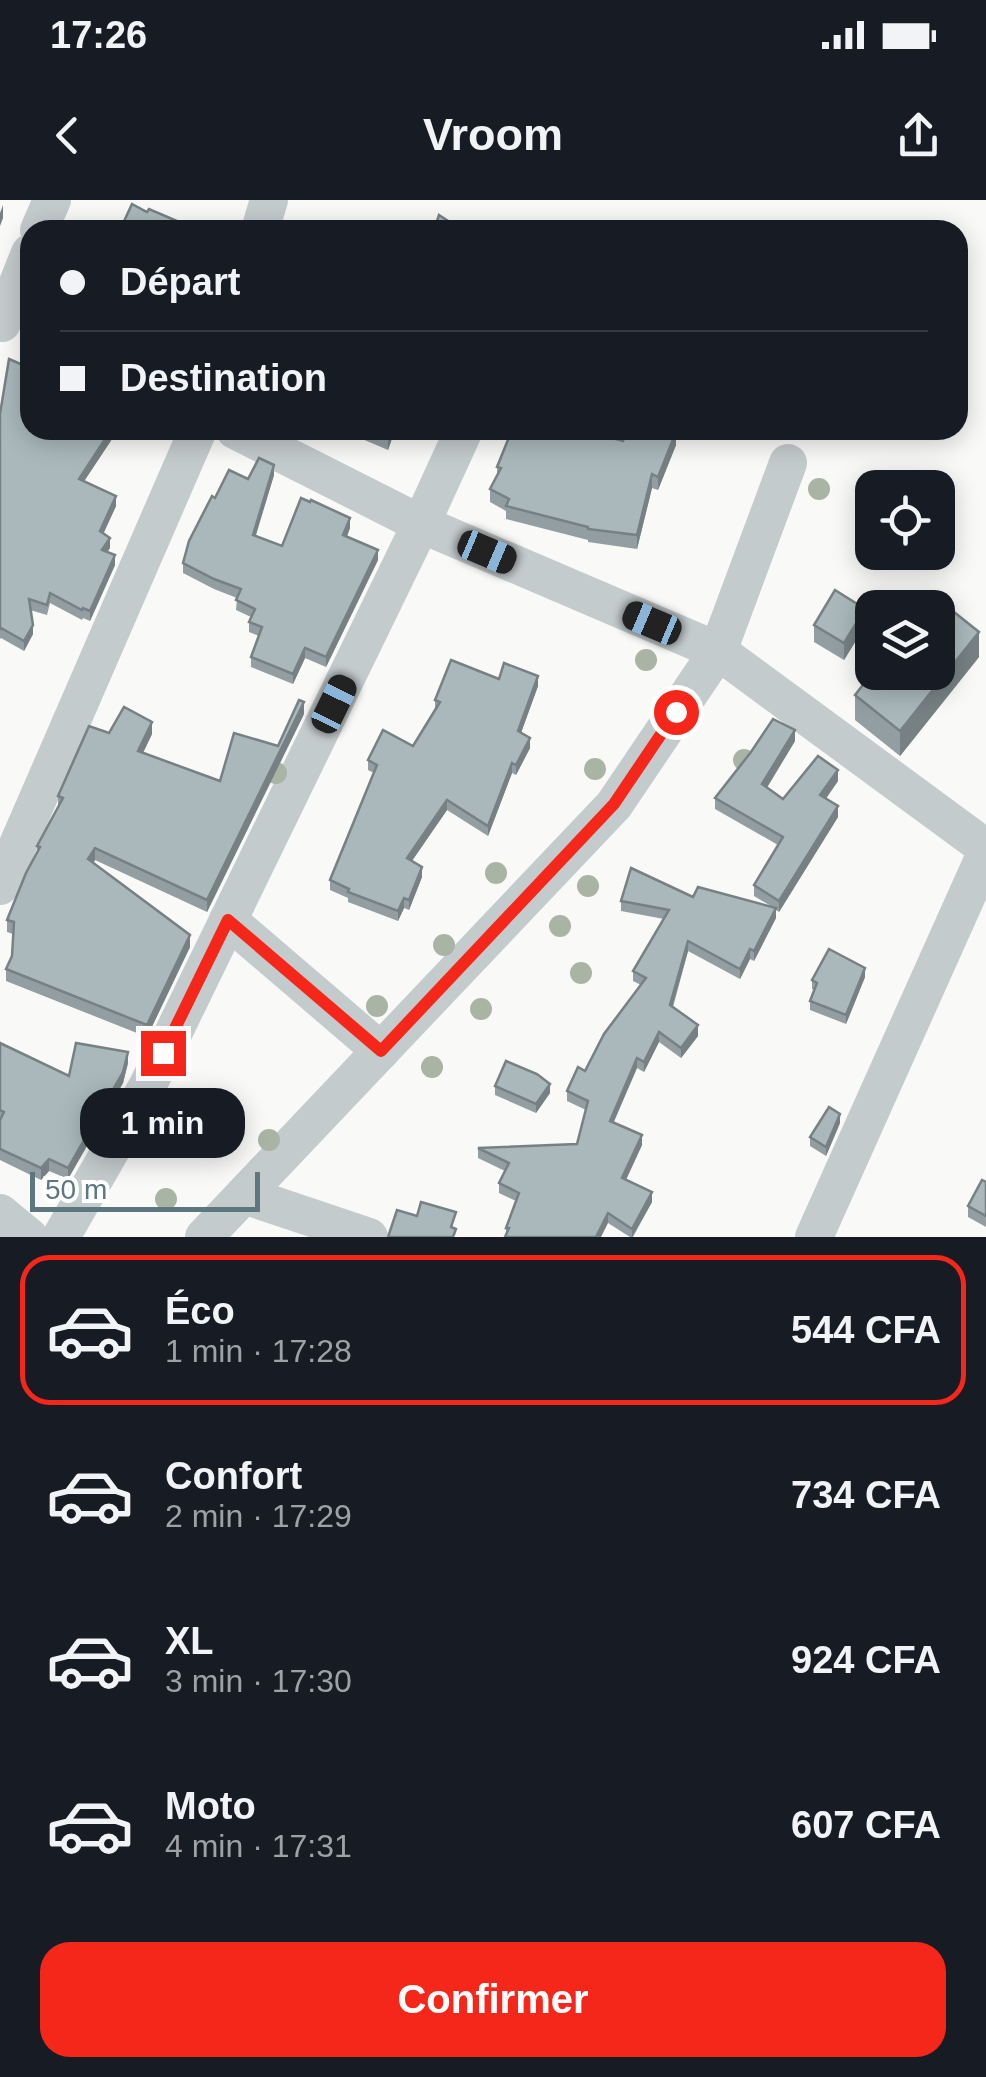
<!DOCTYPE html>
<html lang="fr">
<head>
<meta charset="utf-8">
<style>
  :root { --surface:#171b24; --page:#20242c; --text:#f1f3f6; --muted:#9ea1a6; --line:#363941; --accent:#f5271b }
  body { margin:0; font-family:Arial,sans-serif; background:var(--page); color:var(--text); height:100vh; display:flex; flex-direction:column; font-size:38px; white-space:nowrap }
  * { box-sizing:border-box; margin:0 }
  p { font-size:32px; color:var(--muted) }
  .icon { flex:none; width:55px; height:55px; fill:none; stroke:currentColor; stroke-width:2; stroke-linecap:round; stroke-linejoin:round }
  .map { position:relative; height:1037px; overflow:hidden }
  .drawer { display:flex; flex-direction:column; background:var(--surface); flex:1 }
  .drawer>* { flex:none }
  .top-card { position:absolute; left:20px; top:20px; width:948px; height:220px; border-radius:30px; box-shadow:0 5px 25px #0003; display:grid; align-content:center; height:220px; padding:0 40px; background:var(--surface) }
  .tools { position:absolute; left:855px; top:270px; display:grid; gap:20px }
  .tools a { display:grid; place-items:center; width:100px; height:100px; border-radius:20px; background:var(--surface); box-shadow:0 5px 25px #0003; font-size:50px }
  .scale { position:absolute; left:30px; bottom:25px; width:230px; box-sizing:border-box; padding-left:10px; border:5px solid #5d767f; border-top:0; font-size:28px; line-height:35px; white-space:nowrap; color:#5d767f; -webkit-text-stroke:8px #fff; paint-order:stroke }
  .end { position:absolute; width:45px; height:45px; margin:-22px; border:12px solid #f5271b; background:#fff; box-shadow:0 0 0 5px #fff }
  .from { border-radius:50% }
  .bubble { position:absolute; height:70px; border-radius:30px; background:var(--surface); box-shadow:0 5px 25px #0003; font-size:32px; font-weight:700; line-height:70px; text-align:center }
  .car { position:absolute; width:30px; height:60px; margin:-30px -15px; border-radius:12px; box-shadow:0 0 8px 2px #0007; background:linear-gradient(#222 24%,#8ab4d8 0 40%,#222 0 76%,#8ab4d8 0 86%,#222 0) }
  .top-card b { display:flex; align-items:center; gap:35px; height:95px; font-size:38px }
  .top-card b+b { border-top:2px solid var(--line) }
  .top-card i { width:25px; height:25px; background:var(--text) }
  ul { padding:18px 0 0; list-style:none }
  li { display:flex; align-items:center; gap:30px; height:150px; margin:0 20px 15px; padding:0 20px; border:5px solid transparent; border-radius:30px }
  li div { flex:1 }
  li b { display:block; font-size:38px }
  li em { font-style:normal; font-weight:700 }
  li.current { border-color:var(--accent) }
  li>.icon { width:90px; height:90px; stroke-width:1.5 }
  .button { display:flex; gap:20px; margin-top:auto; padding:20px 40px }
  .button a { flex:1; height:115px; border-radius:30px; background:var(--accent); color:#fff; font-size:40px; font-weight:700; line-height:115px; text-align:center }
  .status { display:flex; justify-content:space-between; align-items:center; height:70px; padding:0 50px; background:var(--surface); direction:ltr }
  .status svg { height:28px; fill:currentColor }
  header { display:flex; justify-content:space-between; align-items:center; height:130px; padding:0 40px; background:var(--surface); font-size:45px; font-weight:700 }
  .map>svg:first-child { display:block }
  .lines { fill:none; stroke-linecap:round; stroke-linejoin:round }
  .street { stroke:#c4cbcd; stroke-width:38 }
  .tree { fill:#aab4a4 }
  .wall { fill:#929ea2 }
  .shaded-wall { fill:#778184 }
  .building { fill:#aab8bc; stroke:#778184; stroke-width:2.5 }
  .route { stroke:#f5271b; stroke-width:12 }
</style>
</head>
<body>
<div class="status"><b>17:26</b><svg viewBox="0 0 49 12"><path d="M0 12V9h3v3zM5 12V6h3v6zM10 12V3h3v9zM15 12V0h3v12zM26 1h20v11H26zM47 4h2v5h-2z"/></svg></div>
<header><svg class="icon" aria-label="back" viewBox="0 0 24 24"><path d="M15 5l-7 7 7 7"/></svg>Vroom<svg class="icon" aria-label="share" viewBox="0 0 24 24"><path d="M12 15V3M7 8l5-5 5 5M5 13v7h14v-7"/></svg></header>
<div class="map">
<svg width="986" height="1037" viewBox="0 0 986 1037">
  <rect width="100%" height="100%" fill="#f9f9f7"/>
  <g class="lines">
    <g class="street">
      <polyline points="39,30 52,0"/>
      <polyline points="260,30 269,0"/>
      <polyline points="2,123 30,53"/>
      <polyline points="235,230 421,324 718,451 986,648"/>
      <polyline points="0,686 198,230"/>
      <polyline points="228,720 381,851"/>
      <polyline points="244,995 369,1037"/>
      <polyline points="0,1013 29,1037"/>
      <polyline points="61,1037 147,887 421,324 464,230"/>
      <polyline points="204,1037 614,605 718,451 788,263"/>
      <polyline points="814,1037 986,653"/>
    </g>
  </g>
  <g class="tree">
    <circle cx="819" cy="289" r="11"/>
    <circle cx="646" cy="460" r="11"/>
    <circle cx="744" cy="560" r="11"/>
    <circle cx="595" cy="569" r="11"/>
    <circle cx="276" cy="573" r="11"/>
    <circle cx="496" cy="673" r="11"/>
    <circle cx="588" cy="686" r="11"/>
    <circle cx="560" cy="726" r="11"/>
    <circle cx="444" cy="745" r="11"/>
    <circle cx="581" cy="773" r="11"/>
    <circle cx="377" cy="806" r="11"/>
    <circle cx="481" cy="809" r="11"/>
    <circle cx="432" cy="867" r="11"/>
    <circle cx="269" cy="940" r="11"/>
    <circle cx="166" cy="999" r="11"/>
  </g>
  <g class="wall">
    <polygon points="0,214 30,230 118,230 84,281 116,306 103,334 110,348 107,352 115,365 90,421 83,418 82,420 50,403 47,415 30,410 33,434 24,451 1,438 0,439"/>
    <polygon points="341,230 395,230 388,250"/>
    <polygon points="545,235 676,245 658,290 652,288 637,349 588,342 588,340 506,319 506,311 490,302 490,289 497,276 497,267"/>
    <polygon points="274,275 255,336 282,346 350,328 347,337 378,360 326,467 305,458 293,484 251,467 251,457 259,436 249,432 249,422 251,417 236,410 237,398 214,389 183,373 183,363 215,298 248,279"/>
    <polygon points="814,425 865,426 844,460 814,442"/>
    <polygon points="979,457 900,556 855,520 855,495"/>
    <polygon points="499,479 538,486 521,533 530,548 516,575 512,573 488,636 447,610 412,661 422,677 409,710 404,708 398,721 348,702 348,698 330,690 330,680 374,573 368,570 368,560 413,546 435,509 435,500"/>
    <polygon points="304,514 207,712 95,660 93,663 190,747 147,837 6,781 6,769 12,756 13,734 7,732 7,720 37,652 37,646 58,606 58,596 109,533 152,534 143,553 220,581 278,546"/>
    <polygon points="795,541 767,588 783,599 838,581 826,599 838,617 779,712 776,710 776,718 754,761 750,759 740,779 688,751 673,807 698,836 681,858 659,842 644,872 637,868 613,922 642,945 626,980 652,1002 633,1037 630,1037 608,1023 506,1034 506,1028 516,1001 499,993 499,983 505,971 478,958 478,948 577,944 586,910 567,901 567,891 585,871 641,785 633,781 633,771 664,719 621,711 621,701 693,697 771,706 754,696 754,685 778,645 715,609 715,598"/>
    <polygon points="865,777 846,824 810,810 810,801 814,790 812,789 812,780"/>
    <polygon points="0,843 69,876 128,863 123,883 68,979 49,971 41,980 0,960"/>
    <polygon points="495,886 550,893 536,913 495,895"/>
    <polygon points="840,923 826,956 810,946 810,937"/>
    <polygon points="986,982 986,1027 968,1017 968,1006"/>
  </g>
  <g class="shaded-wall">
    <polygon points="3,5 3,18 0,26 0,13"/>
    <polygon points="111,230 118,230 79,289 79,279"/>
    <polygon points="390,230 395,230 388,250 388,236"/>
    <polygon points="676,232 676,245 658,290 658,277"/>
    <polygon points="274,265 274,275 253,345 253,335"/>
    <polygon points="652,274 652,288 637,349 637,335"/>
    <polygon points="116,296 116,306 100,341 100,331"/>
    <polygon points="350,318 350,328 343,345 343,335"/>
    <polygon points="110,338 110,348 102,360 102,350"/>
    <polygon points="378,350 378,360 326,467 326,457"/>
    <polygon points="115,355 115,365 90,421 90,411"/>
    <polygon points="865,409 865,426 844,460 844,443"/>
    <polygon points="33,425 33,434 24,451 24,441"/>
    <polygon points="979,432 979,457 900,556 900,531"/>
    <polygon points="305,448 305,458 293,484 293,474"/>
    <polygon points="538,476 538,486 518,541 518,531"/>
    <polygon points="304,502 304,514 207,712 207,700"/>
    <polygon points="152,522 152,534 138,563 138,551"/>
    <polygon points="795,530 795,541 762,595 762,584"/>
    <polygon points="530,538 530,548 516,575 516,565"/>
    <polygon points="512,563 512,573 488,636 488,626"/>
    <polygon points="838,570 838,581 820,606 820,595"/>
    <polygon points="447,600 447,610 407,668 407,658"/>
    <polygon points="838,606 838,617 779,712 779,701"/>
    <polygon points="95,648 95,660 88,671 88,659"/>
    <polygon points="422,667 422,677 409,710 409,700"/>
    <polygon points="404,698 404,708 398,721 398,711"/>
    <polygon points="776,708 776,718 754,761 754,751"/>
    <polygon points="190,735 190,747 147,837 147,825"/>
    <polygon points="688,741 688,751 670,815 670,805"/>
    <polygon points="750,749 750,759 740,779 740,769"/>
    <polygon points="865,768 865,777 846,824 846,815"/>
    <polygon points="698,825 698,836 681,858 681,848"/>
    <polygon points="659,832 659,842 644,872 644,862"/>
    <polygon points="128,852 128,863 123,883 68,979 68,968"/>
    <polygon points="637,858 637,868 610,931 610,921"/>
    <polygon points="550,884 550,893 536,913 536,904"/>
    <polygon points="840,914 840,923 826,956 826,947"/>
    <polygon points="642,935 642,945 622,988 622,978"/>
    <polygon points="49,959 49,971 41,980 41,968"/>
    <polygon points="652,992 652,1002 632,1037 632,1029"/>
    <polygon points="608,1013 608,1023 601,1037 596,1037"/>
  </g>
  <g class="building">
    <polygon points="132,4 147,12 149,9 198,30 120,30"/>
    <polygon points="439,15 462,30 434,30"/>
    <polygon points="416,22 433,30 413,30"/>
    <polygon points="9,159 30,168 30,230 111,230 79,279 116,296 100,331 110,338 102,350 115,355 90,411 83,408 82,410 50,393 47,405 29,399 33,425 24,441 1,428 0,430 0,214"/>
    <polygon points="373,230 390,230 388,236"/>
    <polygon points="512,230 534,230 545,235 548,230 583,230 623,241 627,230 671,230 676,232 658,277 652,274 637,335 588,329 588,327 506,306 509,299 490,289 501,268 497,267"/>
    <polygon points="259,258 274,265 253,335 282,346 301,298 310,302 311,300 350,318 343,335 378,350 326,457 305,448 293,474 251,457 262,427 249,422 255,409 236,400 241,389 214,379 183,363 189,341 212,296 215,298 229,270 248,279"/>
    <polygon points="835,390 865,409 844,443 814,425"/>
    <polygon points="934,396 979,432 900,531 855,495 873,472 938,472 938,408 925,408"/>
    <polygon points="451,460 499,479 504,463 538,476 518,531 530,538 516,565 512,563 488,626 447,600 407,658 422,667 409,700 404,698 398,711 348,692 349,689 330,680 377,565 368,560 383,530 413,546 440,502 435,500"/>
    <polygon points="299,500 304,502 207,700 95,648 88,659 190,735 147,825 6,769 12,756 14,722 7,720 26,673 40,647 37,646 63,598 58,596 89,526 109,533 124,507 152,522 138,551 220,581 234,533 278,546"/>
    <polygon points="773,519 795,530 762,584 783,599 818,556 838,570 820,595 838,606 779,701 754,685 783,637 715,598 751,552"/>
    <polygon points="631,668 693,697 698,687 776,708 754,751 750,749 740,769 688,741 670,805 698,825 681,848 659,832 644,862 637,858 610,921 642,935 622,978 652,992 632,1029 608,1013 596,1037 505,1037 509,1028 506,1028 519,993 499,983 509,963 478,948 577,944 588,901 567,891 578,867 585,871 604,834 646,778 633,771 669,710 621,701"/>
    <polygon points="829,749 865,768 846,815 810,801 817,783 812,780"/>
    <polygon points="0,843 69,876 76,843 128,852 123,872 68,968 49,959 41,968 0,949 0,920 4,912 0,910"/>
    <polygon points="506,861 537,874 550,884 536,904 495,886"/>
    <polygon points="829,907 840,914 826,947 810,937"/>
    <polygon points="982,980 986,982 986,1016 968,1006"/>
    <polygon points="421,1002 456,1012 451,1027 456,1029 453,1037 388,1037 397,1010 417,1016"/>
  </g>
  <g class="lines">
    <polyline class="route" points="163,853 228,720 381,851 614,604 676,512"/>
  </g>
</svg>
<div class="tools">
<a><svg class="icon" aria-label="locate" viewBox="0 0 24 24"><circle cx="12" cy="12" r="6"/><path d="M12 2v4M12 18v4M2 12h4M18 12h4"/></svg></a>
<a><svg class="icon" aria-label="layers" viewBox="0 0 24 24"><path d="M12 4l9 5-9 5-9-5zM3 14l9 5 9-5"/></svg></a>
</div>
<div class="scale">50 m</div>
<i class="end from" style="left:676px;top:512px"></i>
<i class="end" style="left:163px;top:853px"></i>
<div class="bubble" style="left:80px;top:888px;width:165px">1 min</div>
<i class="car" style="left:487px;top:352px;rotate:113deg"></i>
<i class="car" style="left:652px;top:423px;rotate:293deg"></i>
<i class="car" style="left:334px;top:504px;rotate:26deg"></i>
<div class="top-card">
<b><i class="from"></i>Départ</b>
<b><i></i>Destination</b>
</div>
</div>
<section class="drawer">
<ul>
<li class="current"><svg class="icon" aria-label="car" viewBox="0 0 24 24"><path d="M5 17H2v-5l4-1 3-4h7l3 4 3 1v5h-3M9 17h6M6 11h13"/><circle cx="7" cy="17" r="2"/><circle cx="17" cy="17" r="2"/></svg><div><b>Éco</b><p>1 min · 17:28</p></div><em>544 CFA</em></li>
<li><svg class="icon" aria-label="car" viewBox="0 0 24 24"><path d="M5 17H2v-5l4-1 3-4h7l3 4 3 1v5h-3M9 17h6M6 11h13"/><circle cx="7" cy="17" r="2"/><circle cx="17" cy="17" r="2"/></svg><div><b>Confort</b><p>2 min · 17:29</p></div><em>734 CFA</em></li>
<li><svg class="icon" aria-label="car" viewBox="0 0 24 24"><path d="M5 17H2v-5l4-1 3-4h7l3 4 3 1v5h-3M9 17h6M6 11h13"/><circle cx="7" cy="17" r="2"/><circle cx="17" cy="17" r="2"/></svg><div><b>XL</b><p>3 min · 17:30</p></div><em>924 CFA</em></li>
<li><svg class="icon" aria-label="car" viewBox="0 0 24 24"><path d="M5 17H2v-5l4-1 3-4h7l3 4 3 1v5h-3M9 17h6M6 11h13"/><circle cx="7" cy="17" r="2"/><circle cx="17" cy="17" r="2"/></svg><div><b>Moto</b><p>4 min · 17:31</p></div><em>607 CFA</em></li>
</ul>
<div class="button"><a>Confirmer</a></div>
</section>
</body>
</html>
